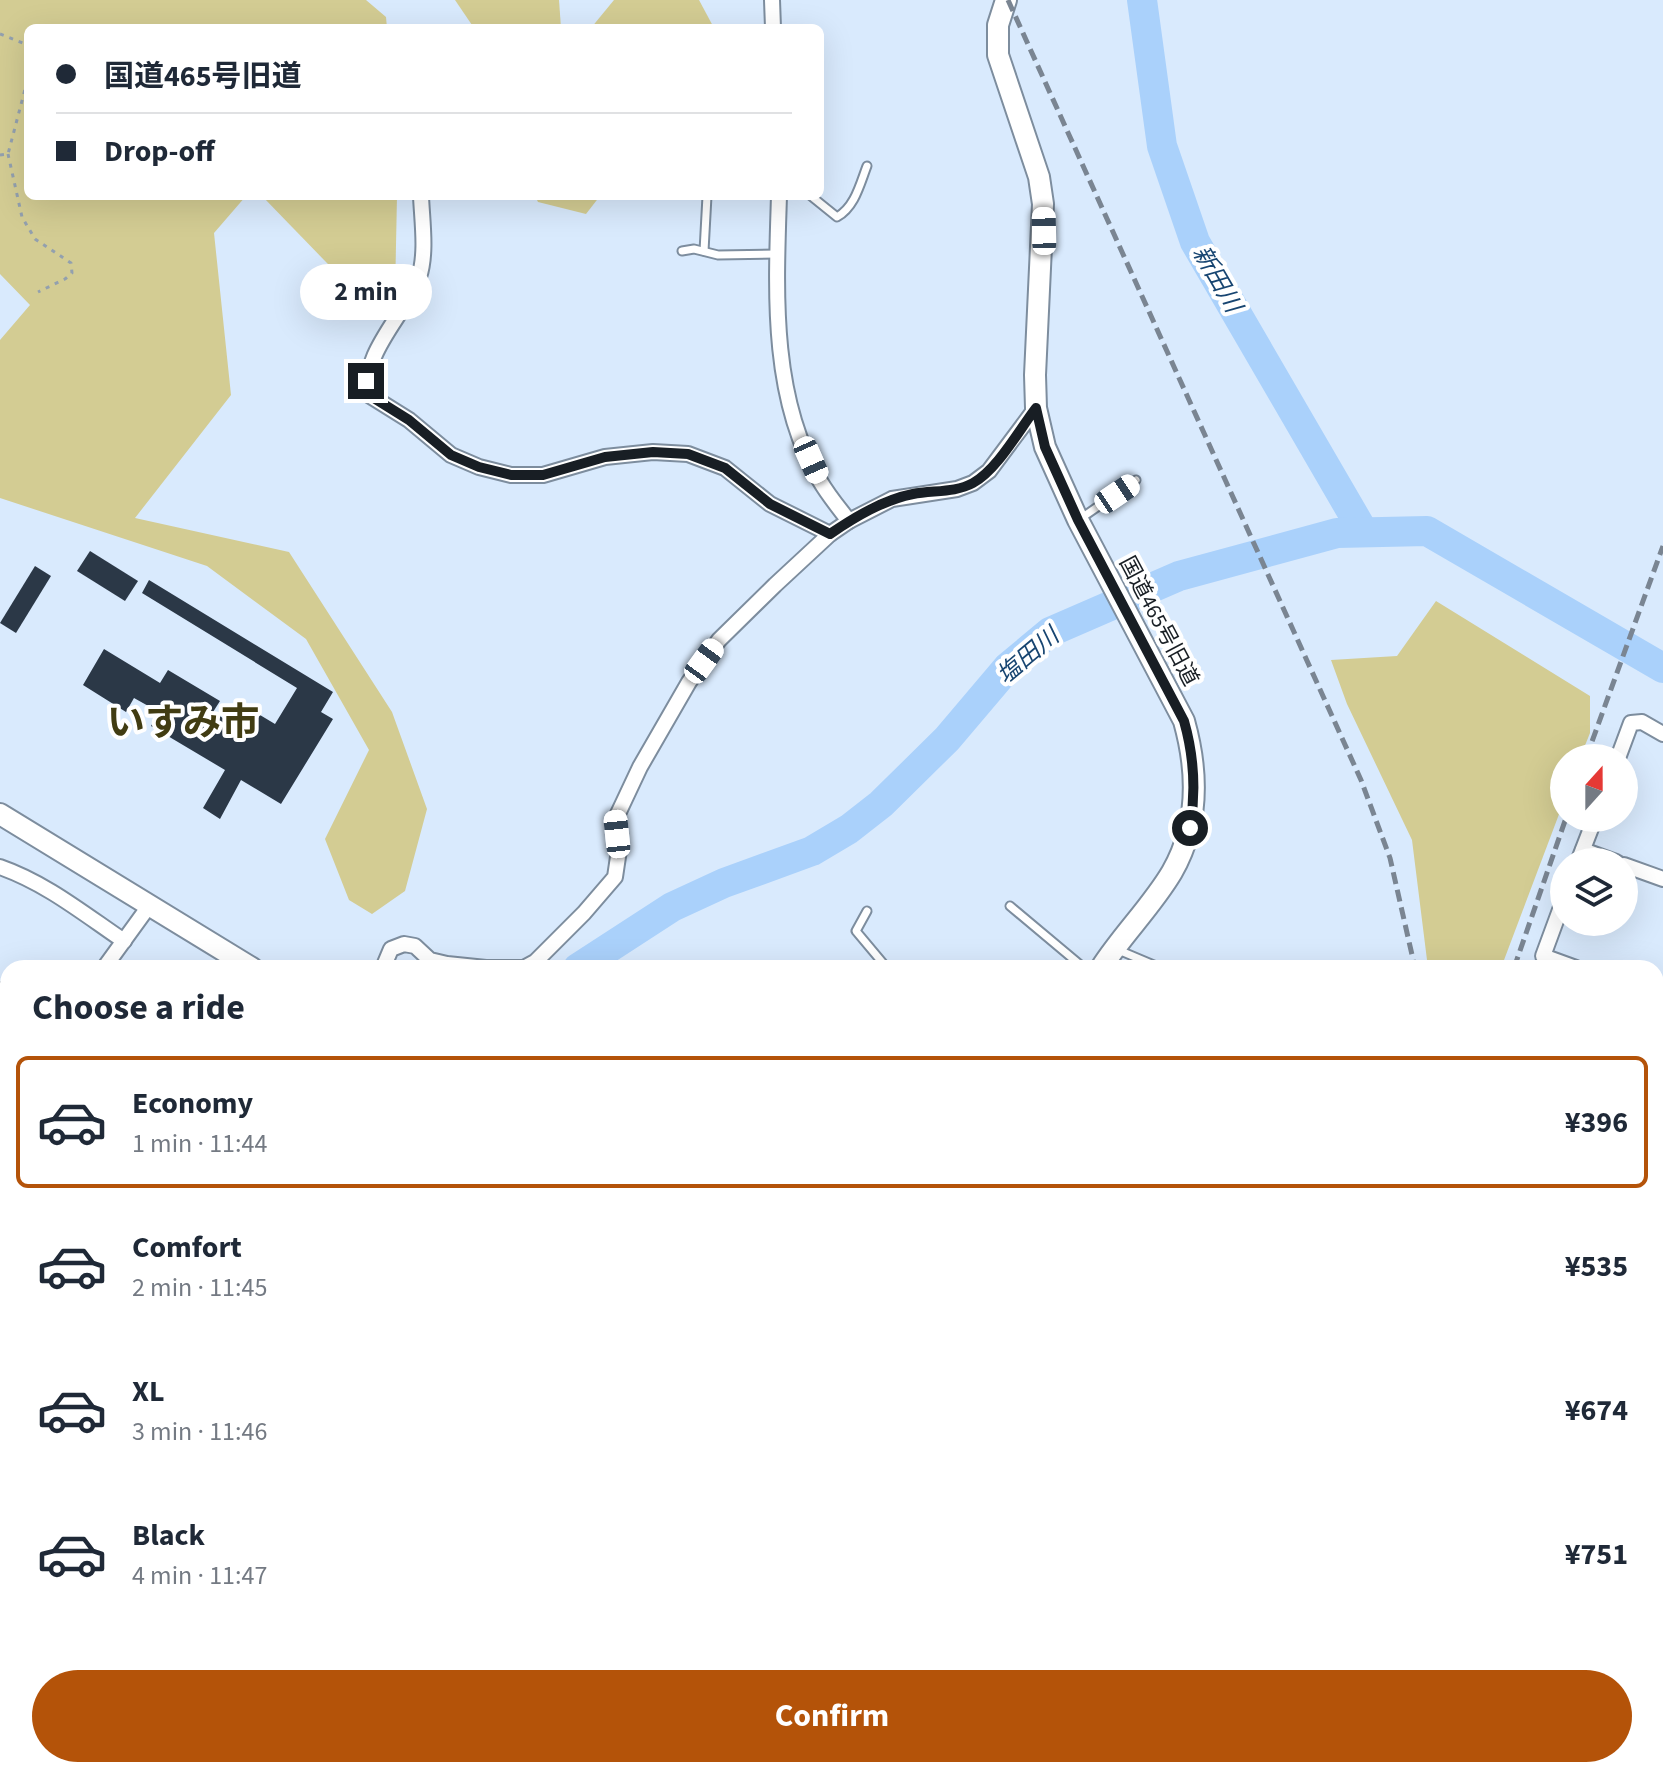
<!DOCTYPE html>
<html lang="en">
<head>
<meta charset="utf-8">
<style>
  :root { --surface:#fff; --page:#f6f6f7; --text:#1f2937; --muted:#747a83; --line:#e0e1e3; --accent:#b45309 }
  body { margin:0; font-family:"Source Sans 3","Noto Sans JP",sans-serif; background:var(--page); color:var(--text); height:100vh; display:flex; flex-direction:column; font-size:30px; white-space:nowrap }
  * { box-sizing:border-box; margin:0 }
  p { font-size:26px; color:var(--muted) }
  .icon { flex:none; width:44px; height:44px; fill:none; stroke:currentColor; stroke-width:2; stroke-linecap:round; stroke-linejoin:round }
  .map { position:relative; flex:1; overflow:hidden }
  .details { position:absolute; left:0px; top:960px; width:1664px; height:818px; display:flex; flex-direction:column; background:var(--surface); border-radius:24px 24px 0 0; box-shadow:0 8px 32px #0002 }
  .details>* { flex:none }
  .top-card { position:absolute; left:24px; top:24px; width:800px; height:176px; border-radius:12px; box-shadow:0 8px 32px #0002; display:grid; align-content:center; height:176px; padding:0 32px; background:var(--surface) }
  .needle { width:52px; rotate:21deg }
  .fabs { position:absolute; left:1550px; top:744px; display:grid; gap:16px }
  .fabs a { display:grid; place-items:center; width:88px; height:88px; border-radius:50%; background:var(--surface); box-shadow:0 8px 32px #0002; font-size:40px }
  .end { position:absolute; width:36px; height:36px; margin:-18px; border:10px solid #181e24; background:#fff; box-shadow:0 0 0 4px #fff }
  .from { border-radius:50% }
  .bubble { position:absolute; height:56px; border-radius:28px; background:var(--surface); box-shadow:0 8px 32px #0002; font-size:26px; font-weight:700; line-height:56px; text-align:center }
  .car { position:absolute; width:24px; height:48px; margin:-24px -12px; border-radius:10px; box-shadow:0 0 6px 2px #0007; background:linear-gradient(#fff 24%,#345 0 40%,#fff 0 76%,#345 0 86%,#fff 0) }
  .top-card b { display:flex; align-items:center; gap:28px; height:76px; font-size:30px }
  .top-card b+b { border-top:2px solid var(--line) }
  .top-card i { width:20px; height:20px; background:var(--text) }
  ul { padding:0; list-style:none }
  li { display:flex; align-items:center; gap:24px; height:132px; margin:0 16px 12px; padding:0 16px; border:4px solid transparent; border-radius:12px }
  li div { flex:1 }
  li b { display:block; font-size:30px }
  li em { font-style:normal; font-weight:700 }
  li.current { border-color:var(--accent) }
  li>.icon { width:72px; height:72px; stroke-width:1.5 }
  h2 { padding:0 32px; font-size:36px; line-height:96px }
  .primary-button { display:flex; gap:16px; margin-top:auto; padding:16px 32px }
  .primary-button a { flex:1; height:92px; border-radius:48px; background:var(--accent); color:#fff; font-size:32px; font-weight:700; line-height:92px; text-align:center }
  .map>svg:first-child { display:block }
  .built { fill:#c6dcf4 }
  .green { fill:#d3cc93 }
  .lines { fill:none; stroke-linecap:round; stroke-linejoin:round }
  .river { stroke:#aad1fb; stroke-width:30 }
  .building { fill:#2b3847 }
  .lane-casing { stroke:#7d8d9e; stroke-width:11 }
  .street-casing { stroke:#7d8d9e; stroke-width:18 }
  .secondary-casing { stroke:#7d8d9e; stroke-width:24 }
  .path { stroke:#93a0ae; stroke-width:3; stroke-dasharray:4 6; stroke-linecap:butt }
  .lane { stroke:#fff; stroke-width:7 }
  .street { stroke:#fff; stroke-width:14 }
  .secondary { stroke:#fff; stroke-width:20 }
  .rail { stroke:#7a8592; stroke-width:5; stroke-dasharray:12 6; stroke-linecap:butt }
  .route { stroke:#181e24; stroke-width:10 }
  .labels { text-anchor:middle; dominant-baseline:central; stroke-width:8; stroke-linejoin:round; paint-order:stroke }
  .street-label { font-size:22px; fill:#181e24; stroke:#fff }
  .water-label { font-size:24px; font-style:italic; fill:#174571; stroke:#fff }
  .town-label { font-size:38px; font-weight:bold; fill:#413c12; stroke:#fff }
</style>
</head>
<body>
<div class="map">
<svg width="1663" height="1777" viewBox="0 0 1663 1777">
  <rect width="100%" height="100%" fill="#d9eafd"/>
  <polygon class="built" points="691,1770 834,1770 848,1777 689,1777"/>
  <g class="green">
    <polygon points="0,0 366,0 386,17 387,28 28,28 28,196 246,196 214,233 231,395 135,518 289,552 392,712 427,809 405,891 372,914 349,900 325,839 369,750 306,639 207,566 0,498 0,340 30,305 0,274"/>
    <polygon points="455,0 559,0 561,28 474,28"/>
    <polygon points="614,0 699,0 714,28 591,28"/>
    <polygon points="262,196 397,196 395,295 358,295"/>
    <polygon points="535,196 600,196 586,214 538,202"/>
    <polygon points="1436,601 1590,696 1590,733 1580,758 1564,758 1564,801 1501,968 1428,968 1412,840 1347,704 1331,660 1397,656"/>
  </g>
  <g class="lines">
    <g class="river">
      <polyline points="1142,0 1162,146 1195,242 1363,531"/>
      <polyline points="578,968 672,907 724,883 812,851 849,829 881,804 947,739 1008,667 1050,632 1179,576 1337,533 1427,531 1663,668"/>
      <polyline points="258,1777 264,1770"/>
    </g>
  </g>
  <g class="building">
    <polygon points="90,551 138,581 125,601 77,571"/>
    <polygon points="35,566 51,576 16,633 0,623"/>
    <polygon points="149,580 333,692 321,712 333,719 281,804 241,780 220,819 203,808 225,770 151,726 159,712 134,698 126,712 83,685 104,649 160,683 168,670 220,701 213,712 249,734 260,715 275,724 297,688 142,593"/>
  </g>
  <g class="lines">
    <defs>
      <g id="lane">
        <path d="M811 196 837 217C855 207 860 184 867 166"/>
        <polyline points="682,251 694,249 718,255 777,254"/>
        <polyline points="704,251 707,196"/>
        <polyline points="1080,519 1136,480"/>
        <polyline points="1010,906 1084,968"/>
        <polyline points="867,911 856,931 887,968"/>
        <polyline points="1116,949 1161,968"/>
        <polyline points="1656,1307 1663,1306"/>
        <polyline points="1656,1669 1663,1665"/>
        <polyline points="1592,1770 1599,1777"/>
        <polyline points="527,1777 529,1770"/>
        <polyline points="1331,1777 1334,1770"/>
        <polyline points="1356,1777 1370,1770"/>
      </g>
      <g id="street">
        <polyline points="772,0 773,28"/>
        <path d="M421 196C422 221 427 253 419 277 405 316 361 352 369 395L409 420 451 455 479 467 511 475H543L605 457 653 452 688 454 725 468 770 504 830 534"/>
        <path d="M779 196C776 290 770 397 820 481 828 495 839 508 849 521"/>
        <polyline points="1618,758 1631,723 1642,722 1663,734"/>
        <polyline points="1583,850 1616,862"/>
        <polyline points="1578,862 1595,818"/>
        <polyline points="1624,865 1663,879"/>
        <path d="M0 867C46 883 84 914 124 941"/>
        <polyline points="1564,899 1543,956 1576,968"/>
        <polyline points="104,968 149,906"/>
        <polyline points="383,968 391,949 404,944 415,946 430,960 447,964 486,968 524,968 535,962 584,913 615,877 619,850 616,818 640,767 689,682 719,640 775,585 830,534 849,521 892,499 957,489 973,483 989,471 1036,408"/>
        <polyline points="0,990 8,994"/>
        <polyline points="1656,996 1663,999"/>
        <polyline points="0,1109 8,1098"/>
        <polyline points="1656,1117 1663,1120"/>
        <polyline points="0,1188 8,1194"/>
        <polyline points="1656,1240 1663,1242"/>
        <polyline points="0,1668 8,1673"/>
        <polyline points="1656,1750 1657,1748"/>
        <polyline points="111,1777 120,1770"/>
        <polyline points="678,1777 680,1770"/>
        <polyline points="1140,1777 1143,1770"/>
        <polyline points="1631,1777 1638,1770"/>
      </g>
      <g id="secondary">
        <path d="M1006 0 998 25V55L1039 177 1043 204 1035 375 1036 408 1045 447 1078 520 1184 721C1198 771 1199 825 1172 872 1152 906 1122 935 1101 968"/>
        <polyline points="0,814 252,968"/>
        <polyline points="0,1311 8,1301"/>
        <polyline points="1656,1388 1663,1389"/>
        <polyline points="0,1526 8,1531"/>
        <polyline points="571,1770 592,1777"/>
        <polyline points="925,1777 925,1770"/>
      </g>
    </defs>
    <use href="#lane" class="lane-casing"/>
    <use href="#street" class="street-casing"/>
    <use href="#secondary" class="secondary-casing"/>
    <g class="path">
      <polyline points="0,34 28,45"/>
      <polyline points="8,154 22,217 35,239 71,263 72,273 65,279 38,292"/>
      <polyline points="0,155 8,154 28,78"/>
      <polyline points="1446,1770 1447,1777"/>
      <polyline points="309,1777 316,1770"/>
    </g>
    <use href="#lane" class="lane"/>
    <use href="#street" class="street"/>
    <use href="#secondary" class="secondary"/>
    <g class="rail">
      <polyline points="1008,0 1361,780 1390,858 1415,968"/>
      <polyline points="1586,758 1663,546"/>
      <polyline points="1514,968 1566,818"/>
      <polyline points="1194,1777 1196,1770"/>
      <polyline points="1210,1777 1213,1770"/>
      <polyline points="1238,1777 1240,1770"/>
      <polyline points="1266,1777 1269,1770"/>
    </g>
  </g>
  <g class="lines">
    <path class="route" d="M366 381 369 395 409 420 451 455 479 467 511 475H543L605 457 653 452 688 454 725 468 770 504 830 534C855 517 883 500 913 494 932 490 955 493 973 483 997 470 1019 430 1036 408L1045 447 1078 520 1184 721C1194 756 1196 792 1190 828"/>
  </g>
  <g class="labels">
    <g class="street-label">
      <text transform="translate(1159 621) rotate(62)">国道465号旧道</text>
    </g>
    <g class="water-label">
      <text transform="translate(1217 279) rotate(60)">新田川</text>
      <text transform="translate(1028 656) rotate(-40)">塩田川</text>
    </g>
    <g class="town-label">
      <text x="183" y="723">いすみ市</text>
    </g>
  </g>
</svg>
<div class="fabs">
<a><svg class="needle" viewBox="-14 -14 28 28"><path d="M0-13l5 13h-10z" fill="#e53935"/><path d="M0 13l5-13h-10z" fill="#747a83"/></svg></a>
<a><svg class="icon" aria-label="layers" viewBox="0 0 24 24"><path d="M12 4l9 5-9 5-9-5zM3 14l9 5 9-5"/></svg></a>
</div>
<i class="end from" style="left:1190px;top:828px"></i>
<i class="end" style="left:366px;top:381px"></i>
<div class="bubble" style="left:300px;top:264px;width:132px">2 min</div>
<i class="car" style="left:1044px;top:231px;rotate:359deg"></i>
<i class="car" style="left:811px;top:460px;rotate:156deg"></i>
<i class="car" style="left:1117px;top:494px;rotate:56deg"></i>
<i class="car" style="left:704px;top:661px;rotate:36deg"></i>
<i class="car" style="left:617px;top:834px;rotate:354deg"></i>
<div class="top-card">
<b><i class="from"></i>国道465号旧道</b>
<b><i></i>Drop-off</b>
</div>
<section class="details">
<h2>Choose a ride</h2>
<ul>
<li class="current"><svg class="icon" aria-label="car" viewBox="0 0 24 24"><path d="M5 17H2v-5l4-1 3-4h7l3 4 3 1v5h-3M9 17h6M6 11h13"/><circle cx="7" cy="17" r="2"/><circle cx="17" cy="17" r="2"/></svg><div><b>Economy</b><p>1 min · 11:44</p></div><em>¥396</em></li>
<li><svg class="icon" aria-label="car" viewBox="0 0 24 24"><path d="M5 17H2v-5l4-1 3-4h7l3 4 3 1v5h-3M9 17h6M6 11h13"/><circle cx="7" cy="17" r="2"/><circle cx="17" cy="17" r="2"/></svg><div><b>Comfort</b><p>2 min · 11:45</p></div><em>¥535</em></li>
<li><svg class="icon" aria-label="car" viewBox="0 0 24 24"><path d="M5 17H2v-5l4-1 3-4h7l3 4 3 1v5h-3M9 17h6M6 11h13"/><circle cx="7" cy="17" r="2"/><circle cx="17" cy="17" r="2"/></svg><div><b>XL</b><p>3 min · 11:46</p></div><em>¥674</em></li>
<li><svg class="icon" aria-label="car" viewBox="0 0 24 24"><path d="M5 17H2v-5l4-1 3-4h7l3 4 3 1v5h-3M9 17h6M6 11h13"/><circle cx="7" cy="17" r="2"/><circle cx="17" cy="17" r="2"/></svg><div><b>Black</b><p>4 min · 11:47</p></div><em>¥751</em></li>
</ul>
<div class="primary-button"><a>Confirm</a></div>
</section>
</div>
</body>
</html>
